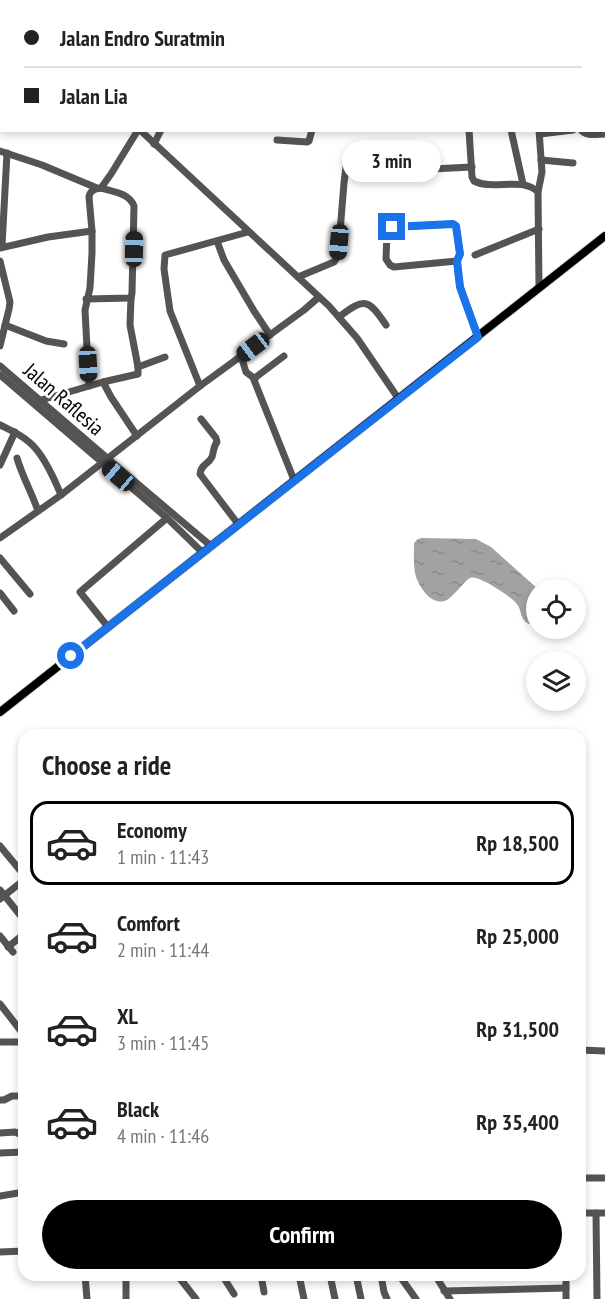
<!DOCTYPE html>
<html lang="en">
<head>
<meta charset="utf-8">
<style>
  :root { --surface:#fff; --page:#f6f6f6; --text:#222; --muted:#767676; --line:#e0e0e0; --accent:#000 }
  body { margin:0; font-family:"PT Sans Narrow",sans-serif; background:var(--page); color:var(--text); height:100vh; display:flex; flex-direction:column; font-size:22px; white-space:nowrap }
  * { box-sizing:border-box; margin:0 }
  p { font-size:20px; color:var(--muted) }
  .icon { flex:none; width:33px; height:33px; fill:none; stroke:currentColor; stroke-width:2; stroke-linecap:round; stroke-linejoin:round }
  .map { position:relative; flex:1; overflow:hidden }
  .panel { position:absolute; left:18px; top:729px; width:568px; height:552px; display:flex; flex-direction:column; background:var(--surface); border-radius:18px; box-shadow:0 3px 9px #0003 }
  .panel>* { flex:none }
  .guide { position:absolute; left:0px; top:0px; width:606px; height:132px; box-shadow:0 3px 9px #0003; display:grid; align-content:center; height:132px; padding:0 24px; background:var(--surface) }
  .fabs { position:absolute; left:526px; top:579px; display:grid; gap:12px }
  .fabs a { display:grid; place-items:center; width:60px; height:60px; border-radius:50%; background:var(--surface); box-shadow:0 3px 9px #0003; font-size:30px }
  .end { position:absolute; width:27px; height:27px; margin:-14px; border:8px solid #1a73e8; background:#fff; box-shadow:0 0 0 3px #fff }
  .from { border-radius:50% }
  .bubble { position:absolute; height:42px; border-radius:21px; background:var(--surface); box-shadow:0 3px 9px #0003; font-size:20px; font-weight:700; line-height:42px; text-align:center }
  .car { position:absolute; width:18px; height:36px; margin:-18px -9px; border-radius:8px; box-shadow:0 0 4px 2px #0007; background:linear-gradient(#222 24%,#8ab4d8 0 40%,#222 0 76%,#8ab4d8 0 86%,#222 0) }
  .guide b { display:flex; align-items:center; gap:21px; height:57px; font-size:22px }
  .guide b+b { border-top:2px solid var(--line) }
  .guide i { width:15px; height:15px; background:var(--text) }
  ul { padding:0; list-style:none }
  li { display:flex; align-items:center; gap:18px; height:84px; margin:0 12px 9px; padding:0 12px; border:3px solid transparent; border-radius:18px }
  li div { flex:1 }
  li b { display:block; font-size:22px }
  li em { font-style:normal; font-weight:700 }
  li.selected { border-color:var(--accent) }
  li>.icon { width:54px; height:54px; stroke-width:1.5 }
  h2 { padding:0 24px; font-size:27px; line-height:72px }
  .primary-button { display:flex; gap:12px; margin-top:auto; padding:12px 24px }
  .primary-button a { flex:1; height:69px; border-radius:36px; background:var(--accent); color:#fff; font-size:24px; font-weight:700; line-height:69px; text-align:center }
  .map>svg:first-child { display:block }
  .water { fill:url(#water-ripples) }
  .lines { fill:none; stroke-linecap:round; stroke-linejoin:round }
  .major-casing { stroke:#dbdbdb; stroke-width:10 }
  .minor { stroke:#545454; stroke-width:7 }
  .major { stroke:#000; stroke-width:8 }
  .route { stroke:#1a73e8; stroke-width:8 }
  .labels { text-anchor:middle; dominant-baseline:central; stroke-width:5; stroke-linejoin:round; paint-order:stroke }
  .street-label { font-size:21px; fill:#000; stroke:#fff }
</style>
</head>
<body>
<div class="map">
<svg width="605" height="1299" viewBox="0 0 605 1299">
  <defs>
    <pattern id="water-ripples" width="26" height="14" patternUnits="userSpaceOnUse" patternTransform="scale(1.5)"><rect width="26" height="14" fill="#a2a2a2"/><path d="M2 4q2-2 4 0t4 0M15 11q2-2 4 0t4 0" fill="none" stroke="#8a8a8a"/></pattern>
  </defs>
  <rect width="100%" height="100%" fill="#fff"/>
  <path class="water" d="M422 538 476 539 491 547 538 589 537 590V624C532 624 527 625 524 620 520 615 521 608 516 603 510 596 485 580 476 578 471 577 471 577 467 580 462 585 453 596 447 600 432 607 420 588 416 577 413 567 414 554 414 543L418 539Z"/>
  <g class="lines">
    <defs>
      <polyline id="major" points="0,712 605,236"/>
    </defs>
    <use href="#major" class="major-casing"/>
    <g class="minor">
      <polyline points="460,0 460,2"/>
      <polyline points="538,0 538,2"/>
      <polyline points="59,2 59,0"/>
      <polyline points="186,2 187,0"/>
      <polyline points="140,130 329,306 357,338 398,398"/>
      <path d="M469 130 472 177 474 181C494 191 521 176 538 192L539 287"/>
      <polyline points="511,130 523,184"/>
      <path d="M581 130C586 137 597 134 605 134"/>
      <polyline points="540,134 573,130"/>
      <polyline points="277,140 307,142 309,141 312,130"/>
      <polyline points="154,144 161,130"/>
      <polyline points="0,151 42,165 97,188"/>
      <polyline points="541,160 573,163"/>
      <polyline points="101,188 111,174 138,130"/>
      <polyline points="538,192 542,172 539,130"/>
      <polyline points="217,241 224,260 254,311 270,335"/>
      <polyline points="2,246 7,153"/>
      <polyline points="0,248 48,237 92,231"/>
      <polyline points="475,255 539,229"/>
      <polyline points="0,261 10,302 9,309 0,346"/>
      <polyline points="457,261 394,267 390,265 386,259 387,232 389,229 393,227 453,224 456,226 460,254 457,261 460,287 478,337"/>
      <polyline points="298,277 334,262 338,256 344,183 347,159 361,157 417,163 432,169 472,167"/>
      <path d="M86 299 131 298 132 293 134 206C129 193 114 192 101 188"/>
      <path d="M339 317C365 297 368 299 386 325"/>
      <polyline points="5,325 46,341 64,344"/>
      <polyline points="241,356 246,372 255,379"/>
      <polyline points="284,356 256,377 254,380 294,480"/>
      <polyline points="0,366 107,458 211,546"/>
      <polyline points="138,367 165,357"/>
      <polyline points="0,375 167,518 202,552"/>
      <polyline points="103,382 111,397 137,436"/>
      <path d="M89 386 85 310 90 288 92 253V231L89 197C90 190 95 189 101 188"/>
      <polyline points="200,386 170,311 164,269 165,255 248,232"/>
      <polyline points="38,401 103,382 138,374 138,367 130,325 131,298"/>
      <path d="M201 419 216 438 217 442C213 447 214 451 212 457 208 465 201 464 200 474L238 524"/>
      <path d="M0 425C10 430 20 434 29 442 43 453 54 478 61 495"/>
      <path d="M17 458C22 476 32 493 38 511"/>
      <polyline points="0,465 15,432"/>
      <polyline points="0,538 61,495 200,386 304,310 319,297"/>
      <polyline points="0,558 30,594"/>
      <polyline points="0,593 14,611"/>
      <polyline points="108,627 80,592 167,518"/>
      <polyline points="0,846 24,875"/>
      <polyline points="0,890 24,920"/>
      <polyline points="0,899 24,880"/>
      <polyline points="0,936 13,952"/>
      <polyline points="8,947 24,934"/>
      <polyline points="0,1004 24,1035"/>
      <polyline points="0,1042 24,1042"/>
      <polyline points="580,1050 605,1051"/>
      <polyline points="0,1100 4,1100 12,1096 24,1096"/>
      <polyline points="0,1133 15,1132 24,1136"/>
      <polyline points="22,1152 24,1173"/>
      <polyline points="0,1153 22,1152"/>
      <polyline points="580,1178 605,1178"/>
      <polyline points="0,1196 24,1192"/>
      <polyline points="580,1213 605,1213"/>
      <polyline points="596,1213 597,1299"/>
      <polyline points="0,1252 24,1251"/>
      <polyline points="85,1275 87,1299"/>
      <polyline points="126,1275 126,1299"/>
      <polyline points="222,1275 234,1294"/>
      <polyline points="261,1275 264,1292"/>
      <polyline points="299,1275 304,1299"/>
      <polyline points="330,1275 335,1299"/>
      <polyline points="356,1275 361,1299"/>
      <polyline points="381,1275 384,1292 387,1299"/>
      <polyline points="399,1275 416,1299"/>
      <polyline points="435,1275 450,1299"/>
      <polyline points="566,1275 566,1299"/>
      <polyline points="126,1277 178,1276 196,1299"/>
      <polyline points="444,1291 566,1288"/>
    </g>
    <use href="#major" class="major"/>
  </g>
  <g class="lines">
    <polyline class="route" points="71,656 478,337 460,287 457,261 460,254 456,226 453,224 392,227"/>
  </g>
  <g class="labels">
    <g class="street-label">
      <text transform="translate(64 399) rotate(41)">Jalan Raflesia</text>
    </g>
  </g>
</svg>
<div class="fabs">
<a><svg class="icon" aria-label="locate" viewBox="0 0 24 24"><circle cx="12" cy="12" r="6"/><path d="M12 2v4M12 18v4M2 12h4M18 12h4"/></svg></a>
<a><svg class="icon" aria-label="layers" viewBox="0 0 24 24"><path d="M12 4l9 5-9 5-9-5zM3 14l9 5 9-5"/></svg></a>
</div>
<i class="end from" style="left:71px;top:656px"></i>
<i class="end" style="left:392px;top:227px"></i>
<div class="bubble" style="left:342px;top:140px;width:99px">3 min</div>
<i class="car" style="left:339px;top:242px;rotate:185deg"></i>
<i class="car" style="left:134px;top:249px;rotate:1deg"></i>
<i class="car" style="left:253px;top:347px;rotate:233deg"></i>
<i class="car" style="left:88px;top:364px;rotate:177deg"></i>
<i class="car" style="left:118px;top:476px;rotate:310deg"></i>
<div class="guide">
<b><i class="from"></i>Jalan Endro Suratmin</b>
<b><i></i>Jalan Lia</b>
</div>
<section class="panel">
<h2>Choose a ride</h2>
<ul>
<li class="selected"><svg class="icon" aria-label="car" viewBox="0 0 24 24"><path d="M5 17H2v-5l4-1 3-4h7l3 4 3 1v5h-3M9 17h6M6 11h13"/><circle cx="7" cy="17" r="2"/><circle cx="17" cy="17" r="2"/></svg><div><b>Economy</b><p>1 min · 11:43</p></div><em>Rp 18,500</em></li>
<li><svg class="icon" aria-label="car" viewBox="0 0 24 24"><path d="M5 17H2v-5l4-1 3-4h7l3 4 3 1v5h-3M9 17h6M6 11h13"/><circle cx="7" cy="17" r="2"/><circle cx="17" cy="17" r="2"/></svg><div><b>Comfort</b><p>2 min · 11:44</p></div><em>Rp 25,000</em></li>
<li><svg class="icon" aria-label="car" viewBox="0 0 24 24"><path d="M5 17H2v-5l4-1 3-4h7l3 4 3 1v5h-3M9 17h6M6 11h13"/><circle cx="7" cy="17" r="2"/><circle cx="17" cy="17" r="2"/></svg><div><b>XL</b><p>3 min · 11:45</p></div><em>Rp 31,500</em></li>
<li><svg class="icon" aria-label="car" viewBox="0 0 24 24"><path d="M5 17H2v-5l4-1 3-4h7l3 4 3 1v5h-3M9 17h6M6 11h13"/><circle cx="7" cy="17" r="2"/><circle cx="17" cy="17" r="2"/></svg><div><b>Black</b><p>4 min · 11:46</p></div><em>Rp 35,400</em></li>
</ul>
<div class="primary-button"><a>Confirm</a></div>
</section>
</div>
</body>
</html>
